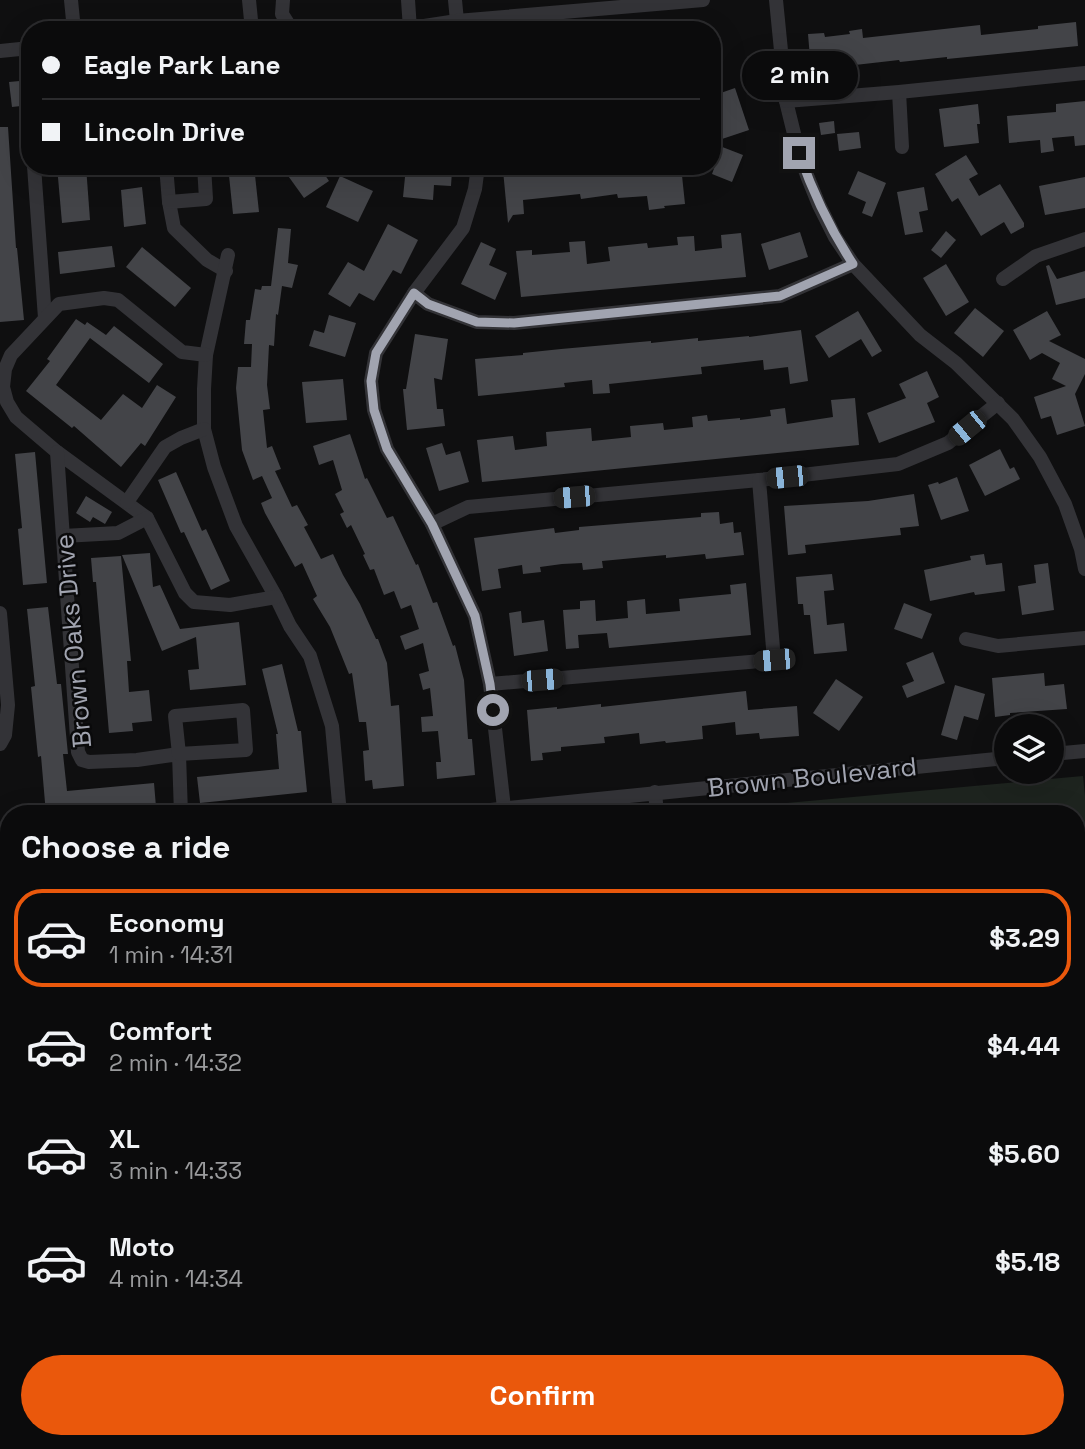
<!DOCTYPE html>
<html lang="en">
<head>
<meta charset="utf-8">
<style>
  :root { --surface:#0b0b0c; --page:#19191a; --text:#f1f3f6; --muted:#9a9b9d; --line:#2b2b2d; --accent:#ea580c }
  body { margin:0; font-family:"Space Grotesk",sans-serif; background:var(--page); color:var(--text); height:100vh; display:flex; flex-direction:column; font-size:26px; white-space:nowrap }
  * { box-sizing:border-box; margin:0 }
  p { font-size:23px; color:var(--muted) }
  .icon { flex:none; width:38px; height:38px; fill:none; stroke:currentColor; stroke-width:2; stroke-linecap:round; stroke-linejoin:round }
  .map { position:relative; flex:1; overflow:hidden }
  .details { position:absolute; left:0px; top:805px; width:1085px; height:644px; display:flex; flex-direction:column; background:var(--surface); border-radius:28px 28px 0 0; box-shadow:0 7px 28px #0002,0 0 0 2px var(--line) }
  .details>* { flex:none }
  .guide { position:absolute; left:21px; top:21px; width:700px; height:154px; border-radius:28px; box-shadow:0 7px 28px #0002,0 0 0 2px var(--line); display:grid; align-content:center; height:154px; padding:0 21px; background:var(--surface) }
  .tools { position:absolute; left:994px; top:714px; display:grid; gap:14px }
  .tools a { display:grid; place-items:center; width:70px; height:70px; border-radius:50%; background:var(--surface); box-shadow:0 7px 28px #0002,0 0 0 2px var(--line); font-size:35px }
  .end { position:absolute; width:32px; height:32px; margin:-16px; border:9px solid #a1a4b0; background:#111; box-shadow:0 0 0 4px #111 }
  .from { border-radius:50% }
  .bubble { position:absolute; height:49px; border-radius:24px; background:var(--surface); box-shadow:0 7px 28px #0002,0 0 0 2px var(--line); font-size:23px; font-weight:700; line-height:49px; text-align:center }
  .car { position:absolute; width:21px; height:42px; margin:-21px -10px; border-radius:9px; box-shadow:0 0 5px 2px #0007; background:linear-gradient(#222 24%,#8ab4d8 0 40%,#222 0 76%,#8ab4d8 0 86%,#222 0) }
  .guide b { display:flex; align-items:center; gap:24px; height:66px; font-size:26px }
  .guide b+b { border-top:2px solid var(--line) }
  .guide i { width:18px; height:18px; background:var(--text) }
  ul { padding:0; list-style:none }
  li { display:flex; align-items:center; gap:21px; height:98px; margin:0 14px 10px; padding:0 7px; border:4px solid transparent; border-radius:28px }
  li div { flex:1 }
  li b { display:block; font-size:26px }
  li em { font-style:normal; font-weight:700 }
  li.selected { border-color:var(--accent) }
  li>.icon { width:63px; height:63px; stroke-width:1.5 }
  h2 { padding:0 21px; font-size:32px; line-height:84px }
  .action { display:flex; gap:14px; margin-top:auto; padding:14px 21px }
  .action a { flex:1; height:80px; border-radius:42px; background:var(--accent); color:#fff; font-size:28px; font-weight:700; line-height:80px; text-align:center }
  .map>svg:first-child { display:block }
  .green { fill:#1e241f }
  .water { fill:#2e343c }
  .building { fill:#434448 }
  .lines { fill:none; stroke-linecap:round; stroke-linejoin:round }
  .minor { stroke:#333337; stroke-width:14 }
  .route { stroke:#a1a4b0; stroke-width:9 }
  .labels { text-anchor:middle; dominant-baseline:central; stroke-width:5; stroke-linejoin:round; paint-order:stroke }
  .street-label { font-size:26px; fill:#a1a4b0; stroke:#0a0a0b }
</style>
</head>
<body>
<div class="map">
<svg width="1085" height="1449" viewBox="0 0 1085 1449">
  <rect width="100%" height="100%" fill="#0f0f10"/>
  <polygon class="green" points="1083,776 1085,796 1085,1449 0,1449 0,874 9,873 9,1440 1076,1440 1076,814 666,814"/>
  <polygon class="water" points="134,1440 347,1440 347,1449 132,1449"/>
  <g class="building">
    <polygon points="1076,22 1078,46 947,59 947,57 900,62 899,60 811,70 808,34 824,33 825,37 850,34 849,31 862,29 863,38 980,25 981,35 1038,29 1038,26"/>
    <polygon points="30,80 30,105 12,107 9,82"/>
    <polygon points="735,88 749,130 722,139 712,108 712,96"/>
    <polygon points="1085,101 1085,145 1075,146 1074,136 1052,138 1054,151 1041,153 1040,140 1009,143 1007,116 1056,112 1056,104"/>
    <polygon points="978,104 980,124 977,124 979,143 944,147 939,109"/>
    <polygon points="834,121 835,133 821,135 819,123"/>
    <polygon points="0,127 8,127 16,248 17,248 24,320 0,322"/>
    <polygon points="859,132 861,148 839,151 837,134"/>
    <polygon points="712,143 743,155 732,182 712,174 716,163 712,162"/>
    <polygon points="966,155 978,174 969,179 979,196 1000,184 1024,223 1024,227 1011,234 1004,222 981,236 958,198 952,202 935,174"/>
    <polygon points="57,166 86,166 90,220 62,223"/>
    <polygon points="228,166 254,166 259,212 233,214"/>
    <polygon points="281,166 319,166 329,181 304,198"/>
    <polygon points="563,166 633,166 633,171 681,166 685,204 664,206 665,208 649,210 647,196 618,198 617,194 581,199 580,194 523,200 524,214 513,215 508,223 503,170"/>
    <polygon points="406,167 452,171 451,186 434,185 433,200 403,197"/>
    <polygon points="858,171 886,183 872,217 862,213 866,202 848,194"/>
    <polygon points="340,176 373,191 358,222 326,207"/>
    <polygon points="1085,177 1085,208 1045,215 1039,186"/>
    <polygon points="142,187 146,224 124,227 121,190"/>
    <polygon points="924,187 928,210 919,212 923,232 905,235 897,192"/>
    <polygon points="388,224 418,240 401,274 393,270 374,301 359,293 350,307 328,294 348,262 364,271"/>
    <polygon points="278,228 291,229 288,263 298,265 292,288 282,286 278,315 276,314 274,346 269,345 267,385 270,409 263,410 267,448 272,446 281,469 275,471 292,507 297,505 308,525 304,527 321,559 333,554 343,575 360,604 376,639 378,639 387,663 391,706 399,705 404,786 373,789 372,780 365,781 363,751 369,750 366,722 359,722 352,673 349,674 330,627 313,599 317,596 302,563 295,567 265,513 261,503 272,498 262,476 253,480 242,450 236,388 238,367 251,367 252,344 244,344 246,320 250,320 255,289 261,290 262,286 271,286"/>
    <polygon points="946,231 956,240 941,258 931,250"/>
    <polygon points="800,232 808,257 769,270 761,244"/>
    <polygon points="741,233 746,277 521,297 516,251 532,250 532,255 570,252 569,242 585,241 587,264 610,261 608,247 647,243 648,248 678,245 677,237 694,236 695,251 722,248 721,235"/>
    <polygon points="481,242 496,249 489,265 507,273 495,300 461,284"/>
    <polygon points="112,246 115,267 60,274 58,252"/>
    <polygon points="142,247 191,288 175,307 126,267"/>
    <polygon points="946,264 969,302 946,316 923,278"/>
    <polygon points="1049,265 1057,279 1085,271 1085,298 1056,305 1046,266"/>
    <polygon points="975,308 1004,331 983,357 954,333"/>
    <polygon points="858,311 882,351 872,357 861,339 829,358 815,336"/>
    <polygon points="1047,311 1061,335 1049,341 1085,359 1085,374 1075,394 1085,426 1057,435 1051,416 1041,419 1034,397 1066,386 1052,379 1060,363 1042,353 1030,360 1013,330"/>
    <polygon points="329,315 356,323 345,357 309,346 314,330 324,333"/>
    <polygon points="76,319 85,325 87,322 106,335 114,326 163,364 149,383 90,338 56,385 101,420 123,394 142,408 157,385 176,397 145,446 141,443 121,467 74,426 72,428 26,391 50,361 47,359"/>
    <polygon points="801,330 808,381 790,384 788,367 764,370 763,360 701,367 702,374 609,384 610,393 593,394 592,380 564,383 565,387 478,396 475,359 523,355 523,353 561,349 651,341 651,343 698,338 698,341 749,336 749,337"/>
    <polygon points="415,334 448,339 442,380 434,378 437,409 443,409 445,426 407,430 403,389 406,389"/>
    <polygon points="927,371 939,397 927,403 935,422 879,443 867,413 906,398 899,384"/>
    <polygon points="343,379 347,420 306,423 302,382"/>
    <polygon points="855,398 859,445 482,482 477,440 513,436 515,450 547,446 546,432 591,428 592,441 631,437 630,426 663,423 664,430 693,427 692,417 707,415 708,421 740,418 740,420 771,416 770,410 785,408 787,424 833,417 831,400"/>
    <polygon points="350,434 365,479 367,478 387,518 393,516 416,565 418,564 433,603 437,602 453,646 455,645 464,680 468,739 472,739 475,775 437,779 436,762 441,762 438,731 422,732 421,717 433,716 430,688 423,690 419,674 429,671 423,643 405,650 400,636 419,629 411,605 401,609 394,591 384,595 374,569 370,570 363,555 365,554 351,525 347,528 340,514 344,512 335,494 342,490 333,460 319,465 313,446"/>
    <polygon points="442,443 446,455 460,451 469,482 439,491 426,448"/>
    <polygon points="1000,449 1010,469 1014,467 1020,479 985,496 969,465"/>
    <polygon points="35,452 47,583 23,585 18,529 22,528 15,454"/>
    <polygon points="176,472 202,531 206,529 230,581 211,590 184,532 181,533 158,480"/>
    <polygon points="957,477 969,511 941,520 928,485 938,482 939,484"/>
    <polygon points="914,494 919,526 900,528 901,535 805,545 806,553 788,555 784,506 868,501"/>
    <polygon points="86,496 112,512 105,524 93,517 90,522 76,513"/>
    <polygon points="719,512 720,524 733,522 734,533 741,532 744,555 706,559 705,554 666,558 666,555 602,561 603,568 583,570 582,563 562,564 540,567 541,572 523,574 522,565 498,569 501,588 482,591 474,538 554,528 555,533 579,530 579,527 701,517 701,513"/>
    <polygon points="150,553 153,587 160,585 180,629 239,622 246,685 190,690 188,670 199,669 196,637 162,651 122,555"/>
    <polygon points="984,554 986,565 1002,563 1005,591 975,595 974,592 930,601 924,570 971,560 970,556"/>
    <polygon points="121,556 131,661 127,661 129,692 149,690 152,721 132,723 133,731 109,733 96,582 93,582 91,558"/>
    <polygon points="1048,563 1054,610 1022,615 1018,586 1036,583 1034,565"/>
    <polygon points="832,574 834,590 824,591 827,625 844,623 847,651 814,654 810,615 804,615 803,604 798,604 796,577"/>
    <polygon points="746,583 751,635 609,648 607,633 578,635 579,648 566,649 563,610 580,609 580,601 595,600 596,621 628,618 627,601 645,599 646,614 680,611 679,599 731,594 730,585"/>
    <polygon points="904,603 932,614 922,639 894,629"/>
    <polygon points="48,607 57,684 61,684 68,754 63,754 67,791 154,783 156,807 89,814 46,814 41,756 38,757 31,687 35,686 27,609"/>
    <polygon points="521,611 522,623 544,620 548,651 514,656 509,613"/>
    <polygon points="933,652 945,683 907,698 902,686 914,681 906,663"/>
    <polygon points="282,664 298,731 301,731 307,792 200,803 197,777 279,769 276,734 278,734 262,669"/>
    <polygon points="1044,673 1045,686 1064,684 1067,709 1010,713 1010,715 995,717 992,678"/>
    <polygon points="836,679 863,697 839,731 813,713"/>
    <polygon points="955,685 985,694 978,720 964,716 957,740 941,735"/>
    <polygon points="746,691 748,710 797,706 799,736 760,739 759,733 736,735 735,722 702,726 703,739 666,743 665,741 640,744 639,733 604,737 605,743 561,747 561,751 542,753 543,760 531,761 527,710 557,707 557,709 601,704 601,707"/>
  </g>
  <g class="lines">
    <g class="minor">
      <polyline points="71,0 74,30"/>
      <polyline points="249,0 252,30"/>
      <polyline points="283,0 282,14 292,30"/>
      <polyline points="408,0 410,29"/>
      <polyline points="455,0 457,21"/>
      <polyline points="776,0 786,101 799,154 808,178 819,205 835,237 853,264 920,335 956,363 1013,419 1040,457 1065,504 1081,549 1085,569"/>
      <polyline points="398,30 457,21 703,0"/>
      <polyline points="0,51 30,48"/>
      <polyline points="899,92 902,147"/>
      <polyline points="786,101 899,92 1085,73"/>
      <polyline points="34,166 45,318"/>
      <polyline points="166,166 169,202 174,228 207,260 226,271"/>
      <polyline points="478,166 475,189 463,228 414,293 376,353 371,381 374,410 387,449 432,524 475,616 490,684 504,808"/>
      <polyline points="169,202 206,199 204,166"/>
      <polyline points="228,255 206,355 204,389 204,429 214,467 236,526 276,597 290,626 310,656 332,726 340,814"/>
      <polyline points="1003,279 1036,256 1085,239"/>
      <polyline points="414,293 428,304 477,322 514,323 780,296 853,264"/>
      <polyline points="206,355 182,352 118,300 104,298 59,304 11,355 5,369 3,387 7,402 16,417 57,452 147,518 185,593 194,602 230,605 276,597"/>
      <polyline points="57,452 78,752 82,760 89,762 137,760 179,754 181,814"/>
      <polyline points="127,502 165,447 181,438 204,429"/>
      <polyline points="432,524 468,507 759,480 898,464 948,443 998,403"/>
      <polyline points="63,536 118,533 147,518"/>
      <polyline points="0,613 8,705 5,735 0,744"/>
      <polyline points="966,639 998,646 1085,638"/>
      <polyline points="490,684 774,660 759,480"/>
      <polygon points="243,710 246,750 179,754 175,716"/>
      <polyline points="1052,754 1085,751"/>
      <polyline points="655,792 657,814"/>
      <polyline points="450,814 1006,758"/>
      <polyline points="0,859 9,859"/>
    </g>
  </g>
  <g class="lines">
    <path class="route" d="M493 710 490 684 475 616 432 524 387 449 374 410 371 381 376 353 414 293 428 304 477 322 514 323 780 296 853 264C830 229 813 193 799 153"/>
  </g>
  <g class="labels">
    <g class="street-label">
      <text transform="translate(73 641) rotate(-95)">Brown Oaks Drive</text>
      <text transform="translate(812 777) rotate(-6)">Brown Boulevard</text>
    </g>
  </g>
</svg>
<div class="tools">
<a><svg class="icon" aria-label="layers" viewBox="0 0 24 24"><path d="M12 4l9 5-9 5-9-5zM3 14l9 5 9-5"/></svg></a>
</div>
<i class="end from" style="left:493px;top:710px"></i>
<i class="end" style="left:799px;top:153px"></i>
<div class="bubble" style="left:742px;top:51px;width:116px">2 min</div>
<i class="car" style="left:967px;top:428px;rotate:231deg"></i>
<i class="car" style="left:787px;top:477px;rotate:264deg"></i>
<i class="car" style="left:574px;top:497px;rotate:265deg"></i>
<i class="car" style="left:774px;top:660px;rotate:265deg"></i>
<i class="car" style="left:542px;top:680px;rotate:85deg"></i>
<div class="guide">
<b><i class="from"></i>Eagle Park Lane</b>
<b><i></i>Lincoln Drive</b>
</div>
<section class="details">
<h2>Choose a ride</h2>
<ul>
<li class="selected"><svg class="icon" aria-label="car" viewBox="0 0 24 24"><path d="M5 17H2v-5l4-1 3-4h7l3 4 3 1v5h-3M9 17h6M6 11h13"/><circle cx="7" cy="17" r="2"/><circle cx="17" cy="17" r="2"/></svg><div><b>Economy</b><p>1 min · 14:31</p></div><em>$3.29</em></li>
<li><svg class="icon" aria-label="car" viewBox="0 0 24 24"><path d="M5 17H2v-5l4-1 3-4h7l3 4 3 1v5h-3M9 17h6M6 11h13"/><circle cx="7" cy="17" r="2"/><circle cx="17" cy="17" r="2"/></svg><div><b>Comfort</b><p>2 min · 14:32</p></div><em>$4.44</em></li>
<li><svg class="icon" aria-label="car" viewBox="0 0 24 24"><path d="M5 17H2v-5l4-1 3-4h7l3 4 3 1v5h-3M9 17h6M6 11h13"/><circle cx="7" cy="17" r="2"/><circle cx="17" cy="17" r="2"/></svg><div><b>XL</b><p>3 min · 14:33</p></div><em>$5.60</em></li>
<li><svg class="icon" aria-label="car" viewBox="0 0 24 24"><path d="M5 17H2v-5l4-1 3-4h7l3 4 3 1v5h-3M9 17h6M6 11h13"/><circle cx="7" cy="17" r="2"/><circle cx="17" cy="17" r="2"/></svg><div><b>Moto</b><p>4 min · 14:34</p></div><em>$5.18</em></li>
</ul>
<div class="action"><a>Confirm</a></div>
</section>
</div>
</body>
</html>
